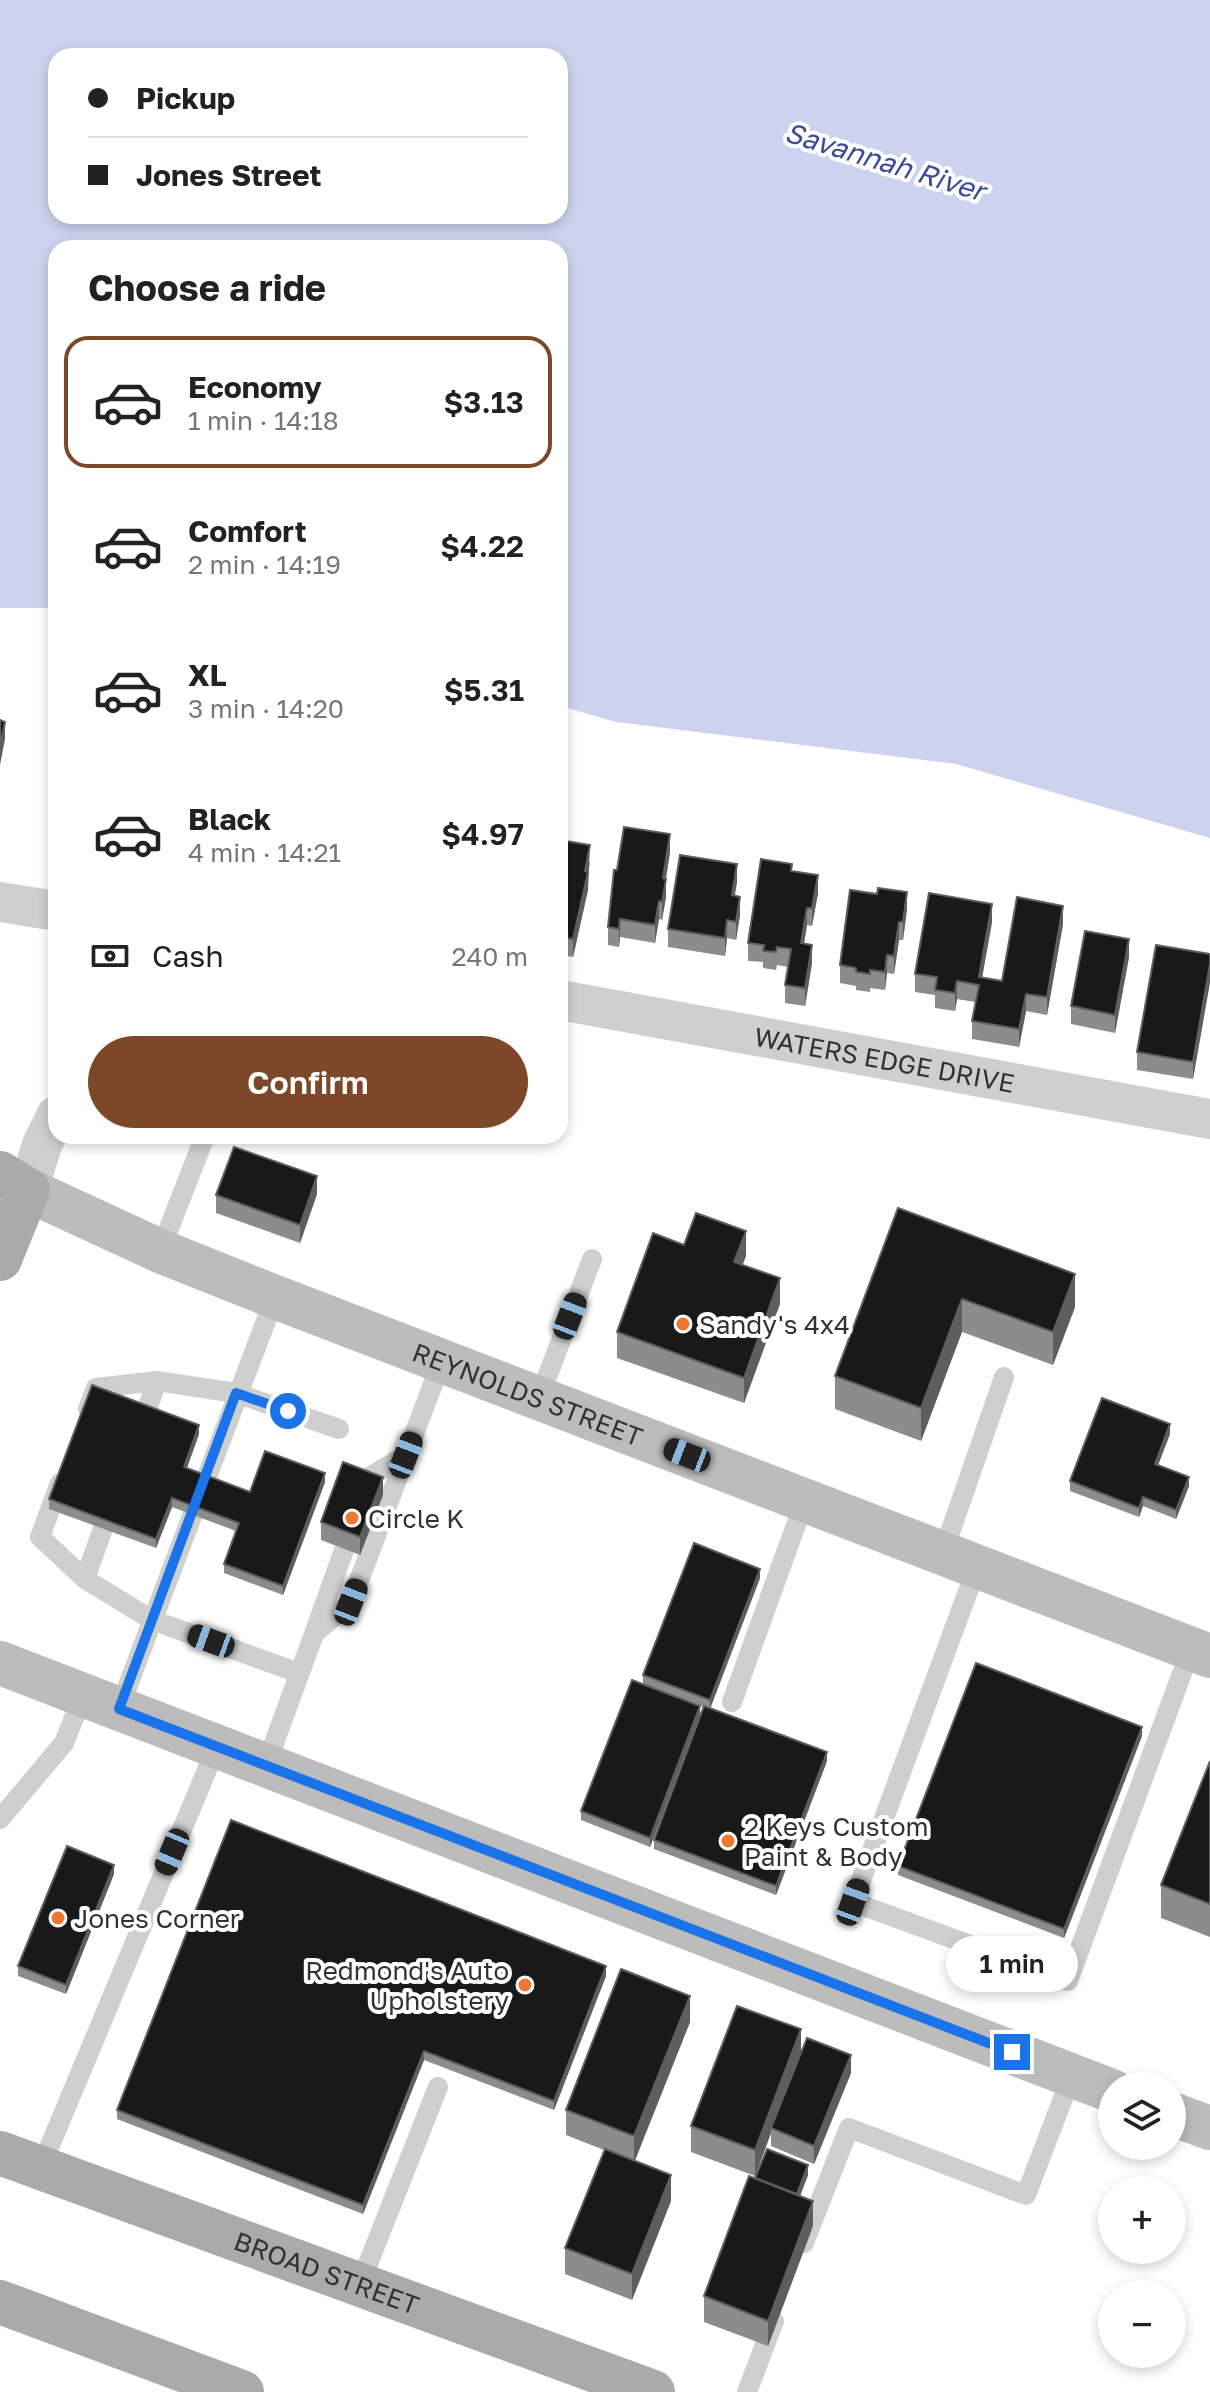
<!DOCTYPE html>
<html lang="en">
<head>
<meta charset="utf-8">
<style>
  :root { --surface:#fff; --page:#f6f6f6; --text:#222; --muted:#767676; --line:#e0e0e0; --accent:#7d4829 }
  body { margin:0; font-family:"Golos Text",sans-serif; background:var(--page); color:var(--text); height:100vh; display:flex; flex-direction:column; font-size:30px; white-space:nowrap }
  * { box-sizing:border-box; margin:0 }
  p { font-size:26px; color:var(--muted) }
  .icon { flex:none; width:44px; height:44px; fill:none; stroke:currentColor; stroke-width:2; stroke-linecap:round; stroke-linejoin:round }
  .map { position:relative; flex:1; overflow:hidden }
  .sheet { position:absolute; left:48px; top:240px; width:520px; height:904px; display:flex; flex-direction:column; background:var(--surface); border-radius:24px; box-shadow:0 4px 12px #0003 }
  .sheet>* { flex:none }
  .top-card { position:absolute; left:48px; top:48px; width:520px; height:176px; border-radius:24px; box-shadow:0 4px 12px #0003; display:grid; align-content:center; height:176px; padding:0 40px; background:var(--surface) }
  .fabs { position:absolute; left:1098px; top:2072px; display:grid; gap:16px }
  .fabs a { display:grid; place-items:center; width:88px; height:88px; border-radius:50%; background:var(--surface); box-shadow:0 4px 12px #0003; font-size:40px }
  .end { position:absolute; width:36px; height:36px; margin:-18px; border:10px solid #1a73e8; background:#fff; box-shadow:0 0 0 4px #fff }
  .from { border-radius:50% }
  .bubble { position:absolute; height:56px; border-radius:28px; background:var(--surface); box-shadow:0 4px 12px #0003; font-size:26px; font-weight:600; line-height:56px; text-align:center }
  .car { position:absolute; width:24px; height:48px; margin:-24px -12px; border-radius:10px; box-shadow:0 0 6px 2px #0007; background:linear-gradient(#222 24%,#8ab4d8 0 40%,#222 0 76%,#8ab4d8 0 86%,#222 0) }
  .top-card b { display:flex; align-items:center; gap:28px; height:76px; font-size:30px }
  .top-card b+b { border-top:2px solid var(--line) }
  .top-card i { width:20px; height:20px; background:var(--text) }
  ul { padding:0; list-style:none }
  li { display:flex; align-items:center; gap:24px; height:132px; margin:0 16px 12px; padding:0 24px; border:4px solid transparent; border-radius:24px }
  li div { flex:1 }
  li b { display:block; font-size:30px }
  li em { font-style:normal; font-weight:600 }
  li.current { border-color:var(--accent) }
  li>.icon { width:72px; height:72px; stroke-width:1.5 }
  h2 { padding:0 40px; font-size:36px; line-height:96px }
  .pay { display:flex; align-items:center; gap:20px; height:88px; padding:0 40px; font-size:30px }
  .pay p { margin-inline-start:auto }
  .primary-button { display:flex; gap:16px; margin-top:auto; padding:16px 40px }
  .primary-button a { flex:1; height:92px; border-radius:48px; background:var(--accent); color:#fff; font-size:32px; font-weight:600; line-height:92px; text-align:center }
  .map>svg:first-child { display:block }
  .water { fill:#cdd3ef; fill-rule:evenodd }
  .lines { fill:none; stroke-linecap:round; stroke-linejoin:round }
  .lane { stroke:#cfcfcf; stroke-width:20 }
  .street { stroke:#cfcfcf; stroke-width:40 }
  .secondary { stroke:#bcbcbc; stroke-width:44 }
  .primary { stroke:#aaa; stroke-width:44 }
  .wall { fill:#8c8c8c }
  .shaded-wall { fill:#5e5e5e }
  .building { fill:#191919; stroke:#5e5e5e; stroke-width:2 }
  .route { stroke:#1a73e8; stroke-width:10 }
  .poi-dot { fill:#ed7631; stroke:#fff; stroke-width:3 }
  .labels { text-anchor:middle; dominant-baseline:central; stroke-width:8; stroke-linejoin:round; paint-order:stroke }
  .street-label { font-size:26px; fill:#323232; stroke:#fff }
  .poi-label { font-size:26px; fill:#323232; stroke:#fff; text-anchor:start }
  .water-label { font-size:28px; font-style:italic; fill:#3b4b9a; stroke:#fff }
</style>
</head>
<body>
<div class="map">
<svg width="1210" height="2392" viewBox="0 0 1210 2392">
  <rect width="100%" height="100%" fill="#fff"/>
  <path class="water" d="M0 0H1210V838L956 764 616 722 560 706V248H56V608H0ZM56 56H560V216H56Z"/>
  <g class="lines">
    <g class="lane">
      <polyline points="160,1251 205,1136"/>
      <polyline points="539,1398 592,1259"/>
      <polyline points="88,1409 96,1388 157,1381 236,1393 339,1429"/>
      <polyline points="139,1432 157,1381"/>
      <polyline points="60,1483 40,1537 85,1579 152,1620 299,1673"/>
      <polyline points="364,1495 371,1476 406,1455"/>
      <polyline points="943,1553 1004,1377"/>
      <polyline points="977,1567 853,1902 1068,1981 1191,1649"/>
      <polyline points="85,1579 112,1503"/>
      <polyline points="315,1631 353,1525"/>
      <polyline points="732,1702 805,1500"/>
      <polyline points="119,1709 275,1297"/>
      <polyline points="266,1765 314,1634 351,1602 442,1360"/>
      <polyline points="0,1819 64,1743 83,1695"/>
      <polyline points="41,2167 217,1746"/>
      <polyline points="804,2243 849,2128 1026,2195 1072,2075"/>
      <polyline points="360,2284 438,2087"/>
      <polyline points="747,2392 774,2321"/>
    </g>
    <g class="street">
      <polyline points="0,902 56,911"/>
      <path id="s1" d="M560 1000 1210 1119"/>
      <polyline points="28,1190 42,1145 56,1116"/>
    </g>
    <g class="secondary">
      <path id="s2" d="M28 1190 160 1251 275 1297 1210 1656"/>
      <polyline points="0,1663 1112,2091"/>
      <polyline points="1172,2114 1210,2128"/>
    </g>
    <g class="primary">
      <polyline points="0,1173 28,1190 0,1259"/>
      <path id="s3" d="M0 2153 653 2392"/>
      <polyline points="0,2302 242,2392"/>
    </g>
  </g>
  <g class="wall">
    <polygon points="560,840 590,863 588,875 588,890 573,957 560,955"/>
    <polygon points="670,852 666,879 666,897 662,920 659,919 655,943 620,937 619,947 608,945 608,927 617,870"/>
    <polygon points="792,871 818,893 812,926 807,925 804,944 812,963 805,1006 785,1003 785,985 788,967 777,965 776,970 763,968 763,962 748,961 748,943"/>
    <polygon points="737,882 734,896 740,915 736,940 727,938 725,956 668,947 668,929"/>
    <polygon points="877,894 907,909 903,940 899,940 894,974 887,973 885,990 870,988 870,992 856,990 856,986 840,983 840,965"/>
    <polygon points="992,922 982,977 1002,981 1063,924 1047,1015 1026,1011 1019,1047 972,1039 972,1021 975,1002 957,999 955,1011 935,1008 935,995 915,992 915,974"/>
    <polygon points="1210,954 1210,982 1193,1079 1137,1070 1137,1052"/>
    <polygon points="1129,957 1115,1033 1071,1024 1071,1006"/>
    <polygon points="317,1194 300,1243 216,1213 216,1195"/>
    <polygon points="898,1208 1075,1307 1053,1365 962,1332 921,1441 835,1409 835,1376"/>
    <polygon points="684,1245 746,1256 742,1265 780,1304 744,1403 617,1358 617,1332"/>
    <polygon points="199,1434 187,1468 250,1492 325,1482 283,1595 224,1573 224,1564 236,1531 172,1507 156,1548 49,1509 49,1499"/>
    <polygon points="1170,1434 1158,1465 1189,1486 1176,1519 1143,1506 1139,1517 1070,1491 1070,1481"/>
    <polygon points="383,1495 360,1555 321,1540 321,1522"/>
    <polygon points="760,1578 710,1708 827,1761 776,1895 654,1849 654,1840 704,1707 643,1684 643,1675"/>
    <polygon points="700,1715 650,1847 581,1820 581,1811"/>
    <polygon points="1142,1736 1064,1938 898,1875 898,1866"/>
    <polygon points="1210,1761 1210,1937 1161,1918 1161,1885"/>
    <polygon points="114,1874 66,1994 18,1976 18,1966"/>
    <polygon points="606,1976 554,2110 424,2060 363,2214 117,2119 117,2110"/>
    <polygon points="690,2022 635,2161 671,2201 632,2300 565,2274 565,2248 604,2150 566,2135 566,2110"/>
    <polygon points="801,2054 851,2073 814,2164 771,2146 771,2133 755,2176 691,2152 691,2126"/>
    <polygon points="808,2175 800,2196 813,2226 768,2346 704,2322 704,2296 755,2178"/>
  </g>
  <g class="shaded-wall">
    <polygon points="5,722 5,739 0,765 0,747"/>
    <polygon points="670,834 670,852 663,896 663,878"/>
    <polygon points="590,845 588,890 573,957 573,939"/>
    <polygon points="737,864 737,882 732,913 732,895"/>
    <polygon points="818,875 818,893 812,926 812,908"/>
    <polygon points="666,879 666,897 662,920 662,902"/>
    <polygon points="907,892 907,909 903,940 903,922"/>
    <polygon points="740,897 740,915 736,940 736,922"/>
    <polygon points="659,901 659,919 655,943 655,925"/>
    <polygon points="992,904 992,922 979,995 979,977"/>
    <polygon points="1063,906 1063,924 1047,1015 1047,997"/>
    <polygon points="807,908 807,925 801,961 801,943"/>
    <polygon points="620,919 620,937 619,947 619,929"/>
    <polygon points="727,920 727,938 725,956 725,938"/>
    <polygon points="899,922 899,940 894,974 894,956"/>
    <polygon points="1129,939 1129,957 1115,1033 1115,1015"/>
    <polygon points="812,945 812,963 805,1006 805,988"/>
    <polygon points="887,955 887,973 885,990 885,972"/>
    <polygon points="1210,964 1210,982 1193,1079 1193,1062"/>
    <polygon points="957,981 957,999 955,1011 955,993"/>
    <polygon points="1026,994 1026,1011 1019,1047 1019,1029"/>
    <polygon points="317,1176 317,1194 300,1243 300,1225"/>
    <polygon points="746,1231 746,1256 734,1288 734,1262"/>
    <polygon points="1075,1274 1075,1307 1053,1365 1053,1332"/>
    <polygon points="780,1278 780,1304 744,1403 744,1378"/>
    <polygon points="962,1299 962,1332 921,1441 921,1408"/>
    <polygon points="1170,1424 1170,1434 1155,1473 1155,1464"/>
    <polygon points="199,1425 199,1434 184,1476 184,1467"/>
    <polygon points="325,1473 325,1482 283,1595 283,1586"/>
    <polygon points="383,1477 383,1495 360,1555 360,1537"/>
    <polygon points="1189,1477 1189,1486 1176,1519 1176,1510"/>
    <polygon points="1143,1497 1143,1506 1139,1517 1139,1508"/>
    <polygon points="172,1498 172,1507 156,1548 156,1539"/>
    <polygon points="760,1569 760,1578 710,1709 710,1700"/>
    <polygon points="700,1706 700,1715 650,1847 650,1838"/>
    <polygon points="1142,1727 1142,1736 1064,1938 1064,1929"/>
    <polygon points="827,1752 827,1761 776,1895 776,1886"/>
    <polygon points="114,1865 114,1874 66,1994 66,1985"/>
    <polygon points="606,1966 606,1976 554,2110 554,2101"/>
    <polygon points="690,1996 690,2022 634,2162 634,2136"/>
    <polygon points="801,2029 801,2055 771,2128 771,2133 755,2176 755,2150"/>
    <polygon points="424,2051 424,2060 363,2214 363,2205"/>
    <polygon points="851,2055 851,2073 814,2164 814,2146"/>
    <polygon points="808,2165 808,2175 795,2209 795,2199"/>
    <polygon points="671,2175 671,2201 632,2300 632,2274"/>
    <polygon points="813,2201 813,2226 768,2346 768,2321"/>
  </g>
  <g class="building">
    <polygon points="0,720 5,722 0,747"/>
    <polygon points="624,827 670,834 663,878 666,879 662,902 659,901 655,925 620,919 619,929 608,927 614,870 617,870"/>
    <polygon points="560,840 590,845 585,871 588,872 573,939 560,937"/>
    <polygon points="680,855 737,864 732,895 740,897 736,922 727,920 725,938 668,929"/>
    <polygon points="761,859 792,864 791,871 818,875 812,908 807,908 801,943 812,945 805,988 785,985 791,949 777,947 776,952 763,951 764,945 748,943"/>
    <polygon points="878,888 907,892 903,922 899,922 894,956 887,955 885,972 870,970 870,974 856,972 856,968 840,965 850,890 877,894"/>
    <polygon points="929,893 992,904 979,977 1002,981 1017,897 1063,906 1047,997 1026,994 1019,1029 972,1021 979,985 957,981 955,993 935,990 937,977 915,974"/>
    <polygon points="1085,931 1129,939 1115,1015 1071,1006"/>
    <polygon points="1156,945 1210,954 1210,964 1193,1062 1137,1052"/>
    <polygon points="234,1147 317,1176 300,1225 216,1195"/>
    <polygon points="898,1208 1075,1274 1053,1332 962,1299 921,1408 835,1376"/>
    <polygon points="696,1213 746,1231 734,1262 780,1278 744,1378 617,1332 653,1233 684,1245"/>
    <polygon points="92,1385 199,1425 184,1467 250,1492 265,1451 325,1473 283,1586 224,1564 239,1523 172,1498 156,1539 49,1499"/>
    <polygon points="1102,1398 1170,1424 1155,1464 1189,1477 1176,1510 1143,1497 1139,1508 1070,1481"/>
    <polygon points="343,1462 383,1477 360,1537 321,1522"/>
    <polygon points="694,1543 760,1569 710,1700 643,1675"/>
    <polygon points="976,1663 1142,1727 1064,1929 898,1866"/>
    <polygon points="632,1680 700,1706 650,1838 581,1811"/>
    <polygon points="704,1706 827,1752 776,1886 654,1840"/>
    <polygon points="1210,1761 1210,1904 1161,1885"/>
    <polygon points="231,1820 606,1966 554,2101 424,2051 363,2205 117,2110"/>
    <polygon points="67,1846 114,1865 66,1985 18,1966"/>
    <polygon points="621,1969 690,1996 634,2136 566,2110"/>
    <polygon points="737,2006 801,2029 755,2150 691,2126"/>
    <polygon points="807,2038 851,2055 814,2146 771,2128"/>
    <polygon points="605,2149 671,2175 632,2274 565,2248"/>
    <polygon points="767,2149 808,2165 797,2194 755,2178"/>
    <polygon points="749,2176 813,2201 768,2321 704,2296"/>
  </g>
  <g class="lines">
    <polyline class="route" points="288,1411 236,1393 119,1709 1012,2052"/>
  </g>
  <g class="poi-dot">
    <circle cx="683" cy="1324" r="8"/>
    <circle cx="352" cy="1518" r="8"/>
    <circle cx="728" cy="1841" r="8"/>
    <circle cx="58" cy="1918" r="8"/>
    <circle cx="525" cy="1985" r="8"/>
  </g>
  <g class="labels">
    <g class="street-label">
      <text stroke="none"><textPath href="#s1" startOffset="330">WATERS EDGE DRIVE</textPath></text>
      <text stroke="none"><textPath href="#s2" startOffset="540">REYNOLDS STREET</textPath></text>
      <text stroke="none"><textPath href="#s3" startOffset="348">BROAD STREET</textPath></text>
    </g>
    <g class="poi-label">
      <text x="699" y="1324">Sandy's 4x4</text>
      <text x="368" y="1518">Circle K</text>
      <text x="744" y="1826">2 Keys Custom<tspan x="744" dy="30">Paint &amp; Body</tspan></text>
      <text x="74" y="1918">Jones Corner</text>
      <text x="509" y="1970" text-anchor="end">Redmond's Auto<tspan x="509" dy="30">Upholstery</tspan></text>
    </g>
    <g class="water-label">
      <text transform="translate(885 161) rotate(17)">Savannah River</text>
    </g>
  </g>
</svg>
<div class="fabs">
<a><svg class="icon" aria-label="layers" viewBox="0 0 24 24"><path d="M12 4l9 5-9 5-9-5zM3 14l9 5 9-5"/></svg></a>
<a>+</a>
<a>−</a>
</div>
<i class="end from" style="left:288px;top:1411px"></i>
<i class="end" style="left:1012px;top:2052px"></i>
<div class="bubble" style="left:946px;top:1936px;width:132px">1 min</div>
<i class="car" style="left:570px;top:1316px;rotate:21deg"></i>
<i class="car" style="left:406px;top:1455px;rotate:21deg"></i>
<i class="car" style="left:687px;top:1455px;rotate:291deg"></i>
<i class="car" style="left:351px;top:1602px;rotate:21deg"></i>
<i class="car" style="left:211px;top:1641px;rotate:290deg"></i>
<i class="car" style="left:172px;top:1852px;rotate:203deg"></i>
<i class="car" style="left:853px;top:1902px;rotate:20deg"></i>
<div class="top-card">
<b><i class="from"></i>Pickup</b>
<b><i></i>Jones Street</b>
</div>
<section class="sheet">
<h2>Choose a ride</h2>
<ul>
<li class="current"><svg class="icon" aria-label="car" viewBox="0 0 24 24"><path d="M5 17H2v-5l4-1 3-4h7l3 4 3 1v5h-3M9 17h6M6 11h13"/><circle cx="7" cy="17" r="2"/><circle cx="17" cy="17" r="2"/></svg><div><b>Economy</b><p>1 min · 14:18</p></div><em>$3.13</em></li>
<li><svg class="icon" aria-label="car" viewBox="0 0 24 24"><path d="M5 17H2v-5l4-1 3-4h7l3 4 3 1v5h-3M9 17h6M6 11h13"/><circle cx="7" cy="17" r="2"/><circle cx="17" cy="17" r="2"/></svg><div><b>Comfort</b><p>2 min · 14:19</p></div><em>$4.22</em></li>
<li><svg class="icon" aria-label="car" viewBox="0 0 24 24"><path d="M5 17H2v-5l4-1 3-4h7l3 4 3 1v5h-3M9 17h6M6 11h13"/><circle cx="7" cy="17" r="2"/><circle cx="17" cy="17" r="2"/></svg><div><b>XL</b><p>3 min · 14:20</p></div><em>$5.31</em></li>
<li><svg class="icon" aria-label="car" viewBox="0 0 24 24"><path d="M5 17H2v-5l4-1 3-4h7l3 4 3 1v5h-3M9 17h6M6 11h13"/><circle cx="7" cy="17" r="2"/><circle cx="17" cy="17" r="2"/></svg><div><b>Black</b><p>4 min · 14:21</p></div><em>$4.97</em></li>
</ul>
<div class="pay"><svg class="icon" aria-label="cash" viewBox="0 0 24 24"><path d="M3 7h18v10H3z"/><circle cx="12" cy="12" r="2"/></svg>Cash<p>240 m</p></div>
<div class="primary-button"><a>Confirm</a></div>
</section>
</div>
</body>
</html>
